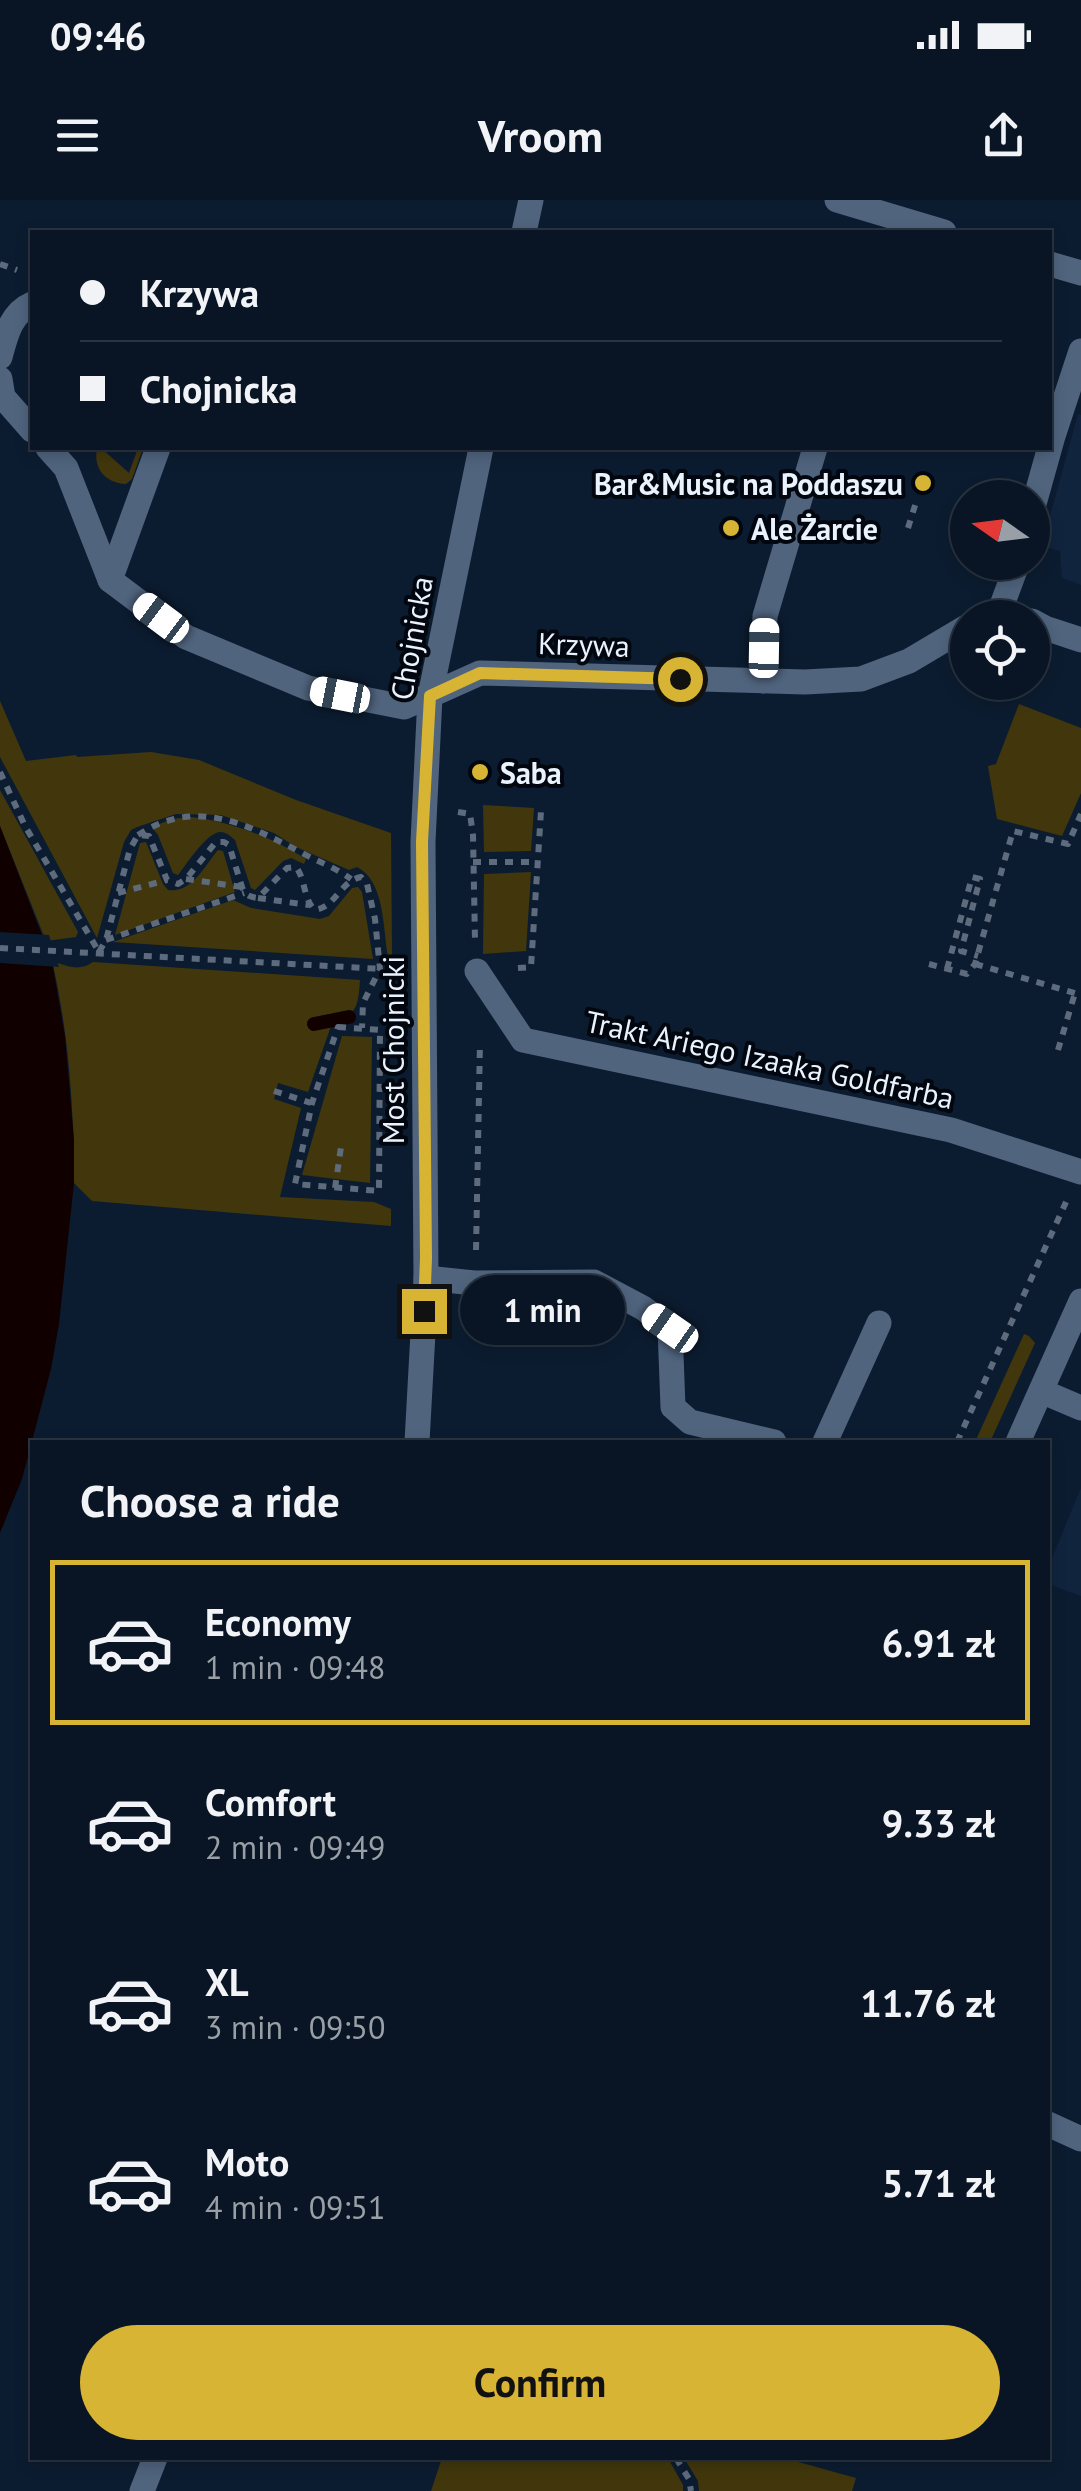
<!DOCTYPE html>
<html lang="en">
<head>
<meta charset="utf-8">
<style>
  :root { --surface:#091524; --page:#172231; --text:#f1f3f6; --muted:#999fa6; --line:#293441; --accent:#d7b434 }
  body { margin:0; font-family:"PT Sans",sans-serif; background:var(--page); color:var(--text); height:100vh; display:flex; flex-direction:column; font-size:38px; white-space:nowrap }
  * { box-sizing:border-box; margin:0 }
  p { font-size:32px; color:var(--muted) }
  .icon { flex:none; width:55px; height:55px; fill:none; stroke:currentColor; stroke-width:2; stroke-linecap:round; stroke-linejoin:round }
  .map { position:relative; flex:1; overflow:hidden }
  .drawer { position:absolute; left:30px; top:1240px; width:1020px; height:1020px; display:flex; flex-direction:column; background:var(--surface); border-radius:0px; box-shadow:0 5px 15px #0003,0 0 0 2px var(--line) }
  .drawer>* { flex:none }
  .hud { position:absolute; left:30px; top:30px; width:1022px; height:220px; border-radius:0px; box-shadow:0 5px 15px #0003,0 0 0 2px var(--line); display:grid; align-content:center; height:220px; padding:0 50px; background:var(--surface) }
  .needle { width:65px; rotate:284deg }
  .controls { position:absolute; left:950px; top:280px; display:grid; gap:20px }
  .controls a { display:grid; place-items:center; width:100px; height:100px; border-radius:50%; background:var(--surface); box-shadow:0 5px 15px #0003,0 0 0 2px var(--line); font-size:50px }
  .end { position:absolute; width:45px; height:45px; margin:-22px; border:12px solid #d7b434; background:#111; box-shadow:0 0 0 5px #111 }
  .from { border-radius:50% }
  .bubble { position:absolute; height:70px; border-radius:35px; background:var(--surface); box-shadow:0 5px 15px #0003,0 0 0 2px var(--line); font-size:32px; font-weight:600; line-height:70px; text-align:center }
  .car { position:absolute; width:30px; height:60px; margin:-30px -15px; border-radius:12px; box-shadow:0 0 8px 2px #0007; background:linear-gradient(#fff 24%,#345 0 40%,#fff 0 76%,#345 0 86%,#fff 0) }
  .hud b { display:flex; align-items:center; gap:35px; height:95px; font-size:38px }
  .hud b+b { border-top:2px solid var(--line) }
  .hud i { width:25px; height:25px; background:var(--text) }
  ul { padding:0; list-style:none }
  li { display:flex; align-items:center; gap:30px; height:165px; margin:0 20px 15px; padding:0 30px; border:5px solid transparent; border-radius:0px }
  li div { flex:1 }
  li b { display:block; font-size:38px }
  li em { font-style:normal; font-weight:600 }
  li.current { border-color:var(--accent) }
  li>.icon { width:90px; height:90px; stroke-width:1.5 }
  h2 { padding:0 50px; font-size:45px; line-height:120px }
  .cta { display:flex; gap:20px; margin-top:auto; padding:20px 50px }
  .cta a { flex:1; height:115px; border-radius:60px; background:var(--accent); color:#111; font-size:40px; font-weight:600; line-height:115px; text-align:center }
  .status { display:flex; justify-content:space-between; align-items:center; height:70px; padding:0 50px; background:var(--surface); direction:ltr }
  .status svg { height:28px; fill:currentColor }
  header { display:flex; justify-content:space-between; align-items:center; height:130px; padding:0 50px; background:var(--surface); font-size:45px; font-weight:600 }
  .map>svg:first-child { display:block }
  .built { fill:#10243e }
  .green { fill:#42370c }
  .water { fill:#100 }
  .pier { fill:#0c1c30 }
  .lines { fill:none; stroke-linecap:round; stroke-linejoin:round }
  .stream { stroke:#100; stroke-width:14 }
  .path { stroke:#5e6b7c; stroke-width:6; stroke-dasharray:8 8; stroke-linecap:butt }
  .service { stroke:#50647e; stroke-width:25 }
  .minor { stroke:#50647e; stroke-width:25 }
  .tertiary { stroke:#50647e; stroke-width:25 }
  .route { stroke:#d7b434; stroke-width:12 }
  .poi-dot { fill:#d7b434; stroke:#02070f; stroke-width:4 }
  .labels { text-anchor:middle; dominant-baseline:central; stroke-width:8; stroke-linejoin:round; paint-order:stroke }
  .poi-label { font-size:30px; font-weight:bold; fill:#e9f2fd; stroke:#02070f; text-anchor:start }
  .street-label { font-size:30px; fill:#e9f2fd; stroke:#02070f }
</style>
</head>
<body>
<div class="status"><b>09:46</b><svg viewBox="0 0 49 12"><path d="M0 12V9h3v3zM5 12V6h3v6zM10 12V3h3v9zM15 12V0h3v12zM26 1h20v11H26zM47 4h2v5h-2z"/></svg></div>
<header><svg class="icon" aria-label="menu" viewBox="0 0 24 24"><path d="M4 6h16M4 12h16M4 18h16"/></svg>Vroom<svg class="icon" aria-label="share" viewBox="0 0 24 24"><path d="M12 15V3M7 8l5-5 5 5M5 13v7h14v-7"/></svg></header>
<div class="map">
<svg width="1081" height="2291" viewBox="0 0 1081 2291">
  <rect width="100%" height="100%" fill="#0c1c30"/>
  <g class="built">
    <polygon points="1078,214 1081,215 1081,385 1062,378 1060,351 1042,346"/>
    <polygon points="1081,1288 1081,1396 1048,1384 1048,1368"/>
  </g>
  <g class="green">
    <path d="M97 248H101L129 273 138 248H143L132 279 126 284C105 283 93 268 97 248Z"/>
    <path d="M0 501 26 561 76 555 77 557 151 552 199 560 296 600 391 633 392 757H388C383 729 385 681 357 667L349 670 296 647 274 633 221 615 176 614 137 627 131 630 124 642 97 738 0 557Z"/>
    <polygon points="1019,504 1081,528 1081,593 1062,636 997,619 988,566 996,564"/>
    <polygon points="0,590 78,732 76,737 46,741 0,626"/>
    <polygon points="483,605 534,608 531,651 484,652"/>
    <path d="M191 617C232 622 271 637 306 659L304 664 291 658 283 661 255 690 251 688 235 640C230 636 227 632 220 632 206 633 186 665 178 675L173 673 158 635 154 630 157 625 172 619Z"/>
    <path d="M146 642 163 684 168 690C192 693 204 667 218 650L223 651 235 692 115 735 140 643Z"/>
    <polygon points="531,672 526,751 483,754 484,674"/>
    <polygon points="358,687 362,692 373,759 113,742 233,700 251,708 320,719 329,716 352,688"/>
    <path d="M52 761C67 766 79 772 93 762L360 780C358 806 358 814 332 823L308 892 278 883 274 899 301 908 280 997 374 1002 391 1009V1026L92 1001 74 983C74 910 69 833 52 761Z"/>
    <polygon points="342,836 372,837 370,983 302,975"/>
    <polygon points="1024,1134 1029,1136 1035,1143 990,1242 975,1242"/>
    <polygon points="442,2258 668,2258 683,2285 683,2291 431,2291"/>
    <polygon points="684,2258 784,2258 856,2278 852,2291 699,2291 698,2281"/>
  </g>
  <polygon class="water" points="0,626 52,761 65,836 74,939 74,983 59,1124 51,1169 22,1279 0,1333"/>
  <polygon class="pier" points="0,732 49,735 59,767 0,763"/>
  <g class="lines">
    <polyline class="stream" points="314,824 349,817"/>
    <g class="path">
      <polyline points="0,64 17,70"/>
      <polyline points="908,328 917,299"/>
      <polyline points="0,572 25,626 99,752"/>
      <polyline points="458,612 470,614 473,635 475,740"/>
      <path d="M138 635C196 597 247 624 302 653 319 662 336 668 351 679"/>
      <polyline points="473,662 537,662"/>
      <polyline points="186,679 242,687"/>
      <polyline points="118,693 167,680"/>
      <polyline points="258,698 309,705"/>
      <polyline points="106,740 244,693"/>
      <polyline points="0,748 383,769"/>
      <path d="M99 752 106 740 130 649 138 635 149 636 167 680 178 684 186 679 216 642H224L229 645 242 687C245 695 249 697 258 698L287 668 296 667C306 680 303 699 315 710 336 707 340 681 361 677L367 684 375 719 380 769 363 803 362 828"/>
      <polyline points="929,764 967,774 975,764 1013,631 1068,644 1081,614"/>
      <polyline points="975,764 1081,795"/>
      <polyline points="518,768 531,767 541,611"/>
      <polyline points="947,769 972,677 980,679 961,751 978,756"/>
      <polygon points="338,827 380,830 379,991 295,984 312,903"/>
      <polyline points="1058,850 1075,793"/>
      <polyline points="274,891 311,903"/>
      <polyline points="335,988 341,947"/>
      <polyline points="476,1050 480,842"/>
      <polyline points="957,1242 1066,1002"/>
      <polyline points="676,2258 689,2279 691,2291"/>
    </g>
    <g class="service">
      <polyline points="477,771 523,840 951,930 1081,972"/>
      <polyline points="426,1078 474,1083 594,1082 643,1108 670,1128 673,1207 690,1222 774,1242"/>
      <polyline points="1041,1191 1081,1208"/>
      <polyline points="825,1242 879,1123"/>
    </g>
    <g class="minor">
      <polyline points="837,0 944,32"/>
      <polyline points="524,32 531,0"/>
      <polyline points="1050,64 1081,73"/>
      <path d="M0 157C6 135 11 113 32 104"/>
      <polyline points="0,179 3,197 32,230"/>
      <polyline points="48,248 66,268 110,380 186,437 308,488 404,507 480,473 805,482 861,479 909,461 968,426"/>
      <polyline points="1032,311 1053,236 1081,151"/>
      <polyline points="110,380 158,248"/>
      <polyline points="1002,405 1018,362"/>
      <polyline points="1032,421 1045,428 1081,440"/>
      <polyline points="763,481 765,416 815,248"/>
      <polyline points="417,1242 426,1078 423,642 430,496 481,248"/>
      <polyline points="142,2291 155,2258"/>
    </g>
    <g class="tertiary">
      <polyline points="1018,1242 1081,1101"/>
      <polyline points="1048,1924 1081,1939"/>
    </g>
  </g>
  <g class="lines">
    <polyline class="route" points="424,1111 426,1058 422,642 430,496 480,473 680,479"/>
  </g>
  <g class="poi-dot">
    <circle cx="923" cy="283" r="10"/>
    <circle cx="731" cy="328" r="10"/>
    <circle cx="480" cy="572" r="10"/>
  </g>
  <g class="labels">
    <g class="poi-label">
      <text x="903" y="283" text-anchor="end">Bar&amp;Music na Poddaszu</text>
      <text x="751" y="328">Ale Żarcie</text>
      <text x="500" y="572">Saba</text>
    </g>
    <g class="street-label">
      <text transform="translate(411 438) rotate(-80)">Chojnicka</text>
      <text transform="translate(584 444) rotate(2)">Krzywa</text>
      <text transform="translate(392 850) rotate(-90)">Most Chojnicki</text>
      <text transform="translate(770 859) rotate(12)">Trakt Ariego Izaaka Goldfarba</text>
    </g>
  </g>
</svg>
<div class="controls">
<a><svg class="needle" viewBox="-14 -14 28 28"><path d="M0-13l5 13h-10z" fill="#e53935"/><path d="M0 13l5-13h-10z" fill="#999fa6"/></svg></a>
<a><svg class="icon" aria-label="locate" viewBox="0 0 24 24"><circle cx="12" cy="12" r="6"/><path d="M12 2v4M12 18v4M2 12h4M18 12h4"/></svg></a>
</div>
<i class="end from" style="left:680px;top:479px"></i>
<i class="end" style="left:424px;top:1111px"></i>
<div class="bubble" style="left:460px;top:1075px;width:165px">1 min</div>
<i class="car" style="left:161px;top:418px;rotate:307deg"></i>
<i class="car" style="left:764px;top:448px;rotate:1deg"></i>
<i class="car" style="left:340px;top:495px;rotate:281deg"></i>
<i class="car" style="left:670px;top:1128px;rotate:305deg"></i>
<div class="hud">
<b><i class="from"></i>Krzywa</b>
<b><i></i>Chojnicka</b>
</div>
<section class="drawer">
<h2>Choose a ride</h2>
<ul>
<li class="current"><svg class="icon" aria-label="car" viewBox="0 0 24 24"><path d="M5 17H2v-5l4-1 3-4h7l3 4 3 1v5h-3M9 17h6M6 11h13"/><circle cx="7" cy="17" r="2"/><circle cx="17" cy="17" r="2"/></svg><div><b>Economy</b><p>1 min · 09:48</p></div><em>6.91 zł</em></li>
<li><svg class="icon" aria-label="car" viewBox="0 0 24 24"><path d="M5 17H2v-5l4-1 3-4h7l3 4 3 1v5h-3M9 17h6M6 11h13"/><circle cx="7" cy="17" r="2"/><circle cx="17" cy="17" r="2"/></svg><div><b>Comfort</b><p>2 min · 09:49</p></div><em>9.33 zł</em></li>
<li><svg class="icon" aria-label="car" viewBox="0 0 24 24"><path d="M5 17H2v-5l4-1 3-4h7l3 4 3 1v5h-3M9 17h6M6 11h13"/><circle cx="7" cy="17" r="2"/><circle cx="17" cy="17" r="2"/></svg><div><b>XL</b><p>3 min · 09:50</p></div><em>11.76 zł</em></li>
<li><svg class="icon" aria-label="car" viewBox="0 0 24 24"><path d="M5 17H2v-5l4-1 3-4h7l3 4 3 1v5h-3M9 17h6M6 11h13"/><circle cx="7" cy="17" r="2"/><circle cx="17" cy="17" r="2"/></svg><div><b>Moto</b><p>4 min · 09:51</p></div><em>5.71 zł</em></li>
</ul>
<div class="cta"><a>Confirm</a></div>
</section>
</div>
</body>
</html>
